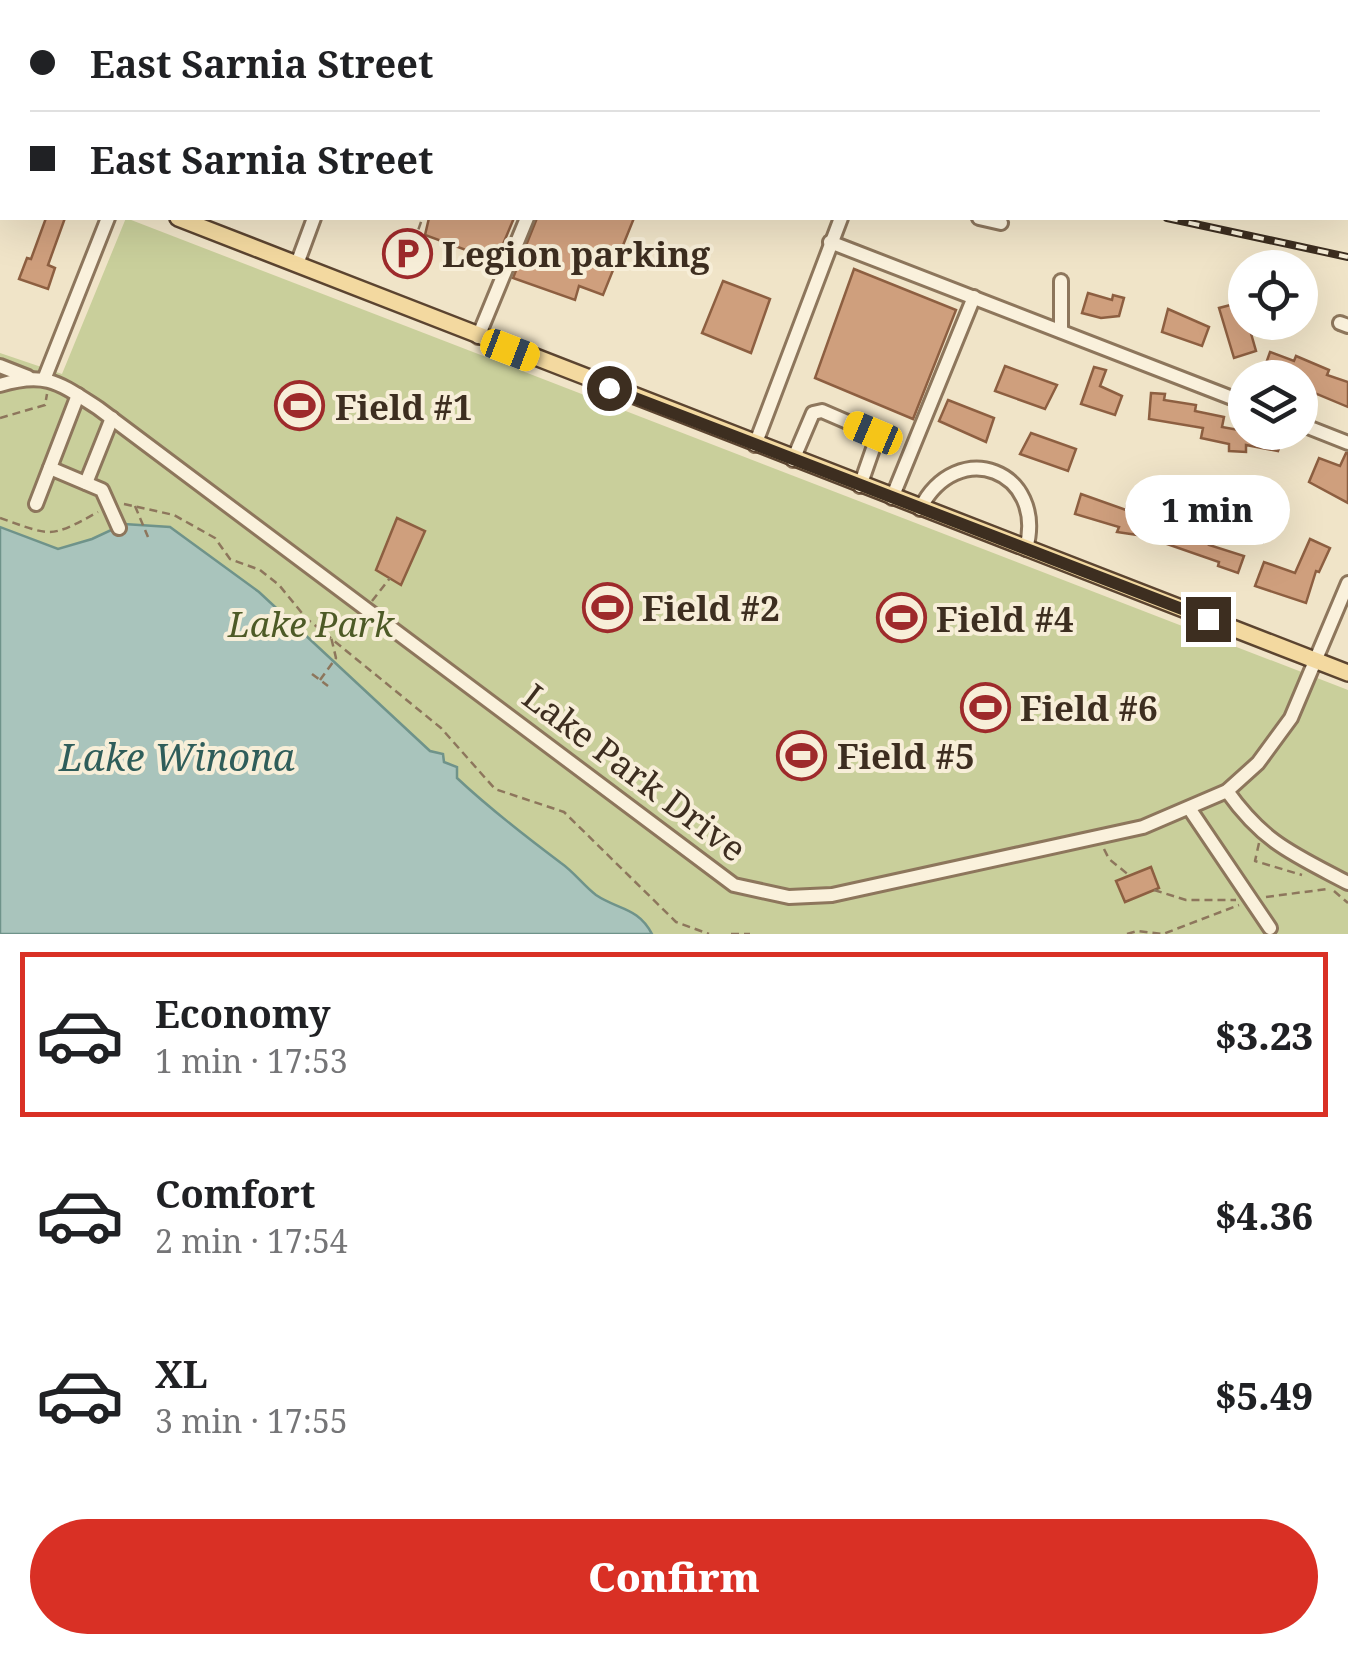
<!DOCTYPE html>
<html lang="en">
<head>
<meta charset="utf-8">
<style>
  :root { --surface:#fff; --page:#f6f6f6; --text:#202124; --muted:#757577; --line:#e0e0e0; --accent:#d93025 }
  body { margin:0; font-family:"Noto Serif",serif; background:var(--page); color:var(--text); height:100vh; display:flex; flex-direction:column; font-size:38px; white-space:nowrap }
  * { box-sizing:border-box; margin:0 }
  p { font-size:32px; color:var(--muted) }
  .icon { flex:none; width:55px; height:55px; fill:none; stroke:currentColor; stroke-width:2; stroke-linecap:round; stroke-linejoin:round }
  .map { position:relative; height:934px; overflow:hidden }
  .details { display:flex; flex-direction:column; background:var(--surface); flex:1 }
  .details>* { flex:none }
  .hud { position:absolute; left:0px; top:0px; width:1350px; height:220px; box-shadow:0 10px 40px #0002; display:grid; align-content:center; height:220px; padding:0 30px; background:var(--surface) }
  .controls { position:absolute; left:1228px; top:250px; display:grid; gap:20px }
  .controls a { display:grid; place-items:center; width:90px; height:90px; border-radius:50%; background:var(--surface); box-shadow:0 10px 40px #0002; font-size:50px }
  .end { position:absolute; width:45px; height:45px; margin:-22px; border:12px solid #3d2e20; background:#fff; box-shadow:0 0 0 5px #fff }
  .from { border-radius:50% }
  .bubble { position:absolute; height:70px; border-radius:35px; background:var(--surface); box-shadow:0 10px 40px #0002; font-size:32px; font-weight:800; line-height:70px; text-align:center }
  .car { position:absolute; width:30px; height:60px; margin:-30px -15px; border-radius:12px; box-shadow:0 0 8px 2px #0007; background:linear-gradient(#f5c518 24%,#345 0 40%,#f5c518 0 76%,#345 0 86%,#f5c518 0) }
  .hud b { display:flex; align-items:center; gap:35px; height:95px; font-size:38px }
  .hud b+b { border-top:2px solid var(--line) }
  .hud i { width:25px; height:25px; background:var(--text) }
  ul { padding:18px 0 0; list-style:none }
  li { display:flex; align-items:center; gap:30px; height:165px; margin:0 20px 15px; padding:0 10px; border:5px solid transparent; border-radius:0px }
  li div { flex:1 }
  li b { display:block; font-size:38px }
  li em { font-style:normal; font-weight:800 }
  li.current { border-color:var(--accent) }
  li>.icon { width:90px; height:90px; stroke-width:1.5 }
  .button { display:flex; gap:20px; margin-top:auto; padding:20px 30px }
  .button a { flex:1; height:115px; border-radius:60px; background:var(--accent); color:#fff; font-size:40px; font-weight:800; line-height:115px; text-align:center }
  .map>svg:first-child { display:block }
  .green { fill:#c9cf9b }
  .water { fill:#a9c4bc; stroke:#6f938a; stroke-width:2.5 }
  .building { fill:#cf9f7d; stroke:#8d5f41; stroke-width:2.5 }
  .lines { fill:none; stroke-linecap:round; stroke-linejoin:round }
  .minor-casing { stroke:#8d765c; stroke-width:18 }
  .major-casing { stroke:#5b4430; stroke-width:20 }
  .path { stroke:#8d765c; stroke-width:2.5; stroke-dasharray:8 5; stroke-linecap:butt }
  .minor { stroke:#faf1dc; stroke-width:12 }
  .major { stroke:#f3d9a0; stroke-width:15 }
  .rail-casing { stroke:#3d2e20; stroke-width:8 }
  .rail { stroke:#f7eed8; stroke-width:4; stroke-dasharray:11; stroke-linecap:butt }
  .route { stroke:#3d2e20; stroke-width:12 }
  .labels { text-anchor:middle; dominant-baseline:central; stroke-width:8; stroke-linejoin:round; paint-order:stroke }
  .poi-label { font-size:35px; font-weight:bold; fill:#3d2e20; stroke:#f7eed8; text-anchor:start }
  .park-label { font-size:35px; font-style:italic; fill:#4d5a26; stroke:#f7eed8 }
  .street-label { font-size:35px; fill:#3d2e20; stroke:#f7eed8 }
  .water-label { font-size:38px; font-style:italic; fill:#2f5d5a; stroke:#f7eed8 }
</style>
</head>
<body>
<div class="map">
<svg width="1348" height="934" viewBox="0 0 1348 934">
  <rect width="100%" height="100%" fill="#f0e4c8"/>
  <polygon class="green" points="126,218 1348,690 1348,934 0,934 0,353 62,374"/>
  <path class="water" d="M124 524 170 527 259 592 430 751 443 754 444 762 457 767V778C490 809 525 836 561 863 574 872 584 886 596 895 618 910 638 907 652 934H0V527L58 549 92 539Z"/>
  <g class="building">
    <polygon points="46,218 65,218 48,265 55,268 48,289 19,279 27,258 31,259"/>
    <polygon points="429,218 514,218 496,261 425,235"/>
    <polygon points="537,218 634,218 603,295 579,286 575,300 513,278"/>
    <polygon points="854,269 956,310 913,419 815,378"/>
    <polygon points="723,281 770,299 751,353 702,333"/>
    <polygon points="1088,293 1112,300 1113,295 1124,298 1119,316 1101,318 1082,313"/>
    <polygon points="1242,302 1256,351 1234,358 1219,308"/>
    <polygon points="1168,309 1209,327 1202,346 1162,332"/>
    <polygon points="1270,352 1294,361 1296,356 1329,370 1327,375 1348,382 1348,407 1300,387 1300,378 1264,369"/>
    <polygon points="1005,366 1057,385 1045,409 995,391"/>
    <polygon points="1094,367 1106,370 1100,386 1122,396 1115,415 1081,404"/>
    <polygon points="1151,393 1165,394 1164,400 1196,405 1195,411 1224,417 1222,427 1283,438 1278,451 1246,445 1246,452 1229,451 1229,444 1201,438 1203,428 1149,419"/>
    <polygon points="948,400 994,418 986,442 939,421"/>
    <polygon points="1031,433 1076,449 1068,471 1020,454"/>
    <polygon points="1346,453 1348,453 1348,503 1309,482 1319,458 1340,466"/>
    <polygon points="1081,494 1126,510 1127,505 1144,513 1143,516 1190,533 1192,528 1212,535 1209,545 1244,556 1238,573 1218,566 1219,562 1144,536 1117,532 1119,527 1075,514"/>
    <polygon points="1239,507 1272,521 1263,542 1230,528"/>
    <polygon points="397,518 425,531 401,585 376,570"/>
    <polygon points="1310,539 1330,548 1319,572 1316,571 1306,603 1255,586 1264,562 1295,573"/>
    <polygon points="1151,867 1159,888 1125,902 1116,881"/>
  </g>
  <g class="lines">
    <defs>
      <g id="minor">
        <polyline points="12,0 17,2"/>
        <polyline points="303,0 305,2"/>
        <polyline points="804,0 811,2"/>
        <polyline points="1093,0 1100,2"/>
        <polyline points="192,2 193,0"/>
        <polyline points="883,2 884,0"/>
        <polyline points="1114,2 1115,0"/>
        <polyline points="979,218 1001,223"/>
        <polyline points="830,242 1245,403"/>
        <polyline points="297,264 314,218"/>
        <polyline points="1340,323 1348,326"/>
        <polyline points="1061,331 1061,281"/>
        <polyline points="478,337 527,218"/>
        <polyline points="0,366 28,377"/>
        <polyline points="45,377 108,218"/>
        <path d="M0 385C46 371 59 383 98 408L734 885 789 897 832 895 1143 827 1227 791 1258 763 1291 718 1348 583"/>
        <polyline points="1300,424 1348,443"/>
        <polyline points="755,445 841,218"/>
        <polyline points="793,460 813,413 822,411 873,433 875,443 860,486"/>
        <polyline points="50,468 102,490 119,528"/>
        <polyline points="86,483 112,418"/>
        <polyline points="892,498 974,297"/>
        <polyline points="36,504 78,395"/>
        <path d="M920 509C957 436 1047 470 1026 549"/>
        <path d="M1227 791C1264 843 1293 854 1348 883"/>
        <polyline points="1189,808 1270,928"/>
      </g>
      <g id="major">
        <polyline points="0,148 2,149"/>
        <polyline points="178,218 1348,673"/>
      </g>
    </defs>
    <use href="#minor" class="minor-casing"/>
    <use href="#major" class="major-casing"/>
    <g class="path">
      <polyline points="410,254 422,219"/>
      <polyline points="0,418 45,405 47,394"/>
      <polyline points="124,504 174,515 215,538 230,559 260,570 279,585 306,618 441,728 495,789 564,812 676,922 709,934"/>
      <polyline points="135,506 148,537"/>
      <path d="M0 518C52 536 49 539 98 512"/>
      <polyline points="372,601 390,578"/>
      <polyline points="312,674 328,686"/>
      <polyline points="320,680 336,658 331,637"/>
      <polyline points="1259,843 1255,861 1302,875"/>
      <polyline points="1104,849 1109,859 1130,876"/>
      <polyline points="1154,890 1186,900 1236,900"/>
      <polyline points="1334,891 1348,903"/>
      <polyline points="1266,897 1327,889"/>
      <polyline points="731,934 750,934"/>
      <polyline points="1127,934 1137,931 1163,934 1239,905"/>
    </g>
    <use href="#minor" class="minor"/>
    <use href="#major" class="major"/>
    <defs>
      <g id="rail">
        <polyline points="420,0 427,2"/>
        <polyline points="443,0 449,2"/>
        <polyline points="1167,218 1348,257"/>
      </g>
    </defs>
    <use href="#rail" class="rail-casing"/>
    <use href="#rail" class="rail"/>
  </g>
  <g class="lines">
    <polyline class="route" points="609,388 1208,619"/>
  </g>
  <defs>
    <symbol id="parking-ring" viewBox="-11 -11 22 22"><circle r="9.5" fill="#f7eed8" stroke="#9e2a2b" stroke-width="1.5"/><path d="M-3.5-5.5H1a3.5 3.5 0 0 1 0 7H-1V5.5H-3.5ZM-1-3.4V-.6H.8a1.4 1.4 0 0 0 0-2.8Z" fill="#9e2a2b"/></symbol>
    <symbol id="stadium-ring" viewBox="-11 -11 22 22"><circle r="9.5" fill="#f7eed8" stroke="#9e2a2b" stroke-width="1.5"/><path d="M0-5a6.5 5 0 1 0 0 10a6.5 5 0 1 0 0-10ZM-3.5-1.8h7v3.6h-7Z" fill="#9e2a2b"/></symbol>
  </defs>
  <g fill-rule="evenodd">
    <use href="#parking-ring" x="380" y="226" width="55" height="55"/>
    <use href="#stadium-ring" x="272" y="378" width="55" height="55"/>
    <use href="#stadium-ring" x="580" y="580" width="55" height="55"/>
    <use href="#stadium-ring" x="874" y="590" width="55" height="55"/>
    <use href="#stadium-ring" x="958" y="680" width="55" height="55"/>
    <use href="#stadium-ring" x="774" y="728" width="55" height="55"/>
  </g>
  <g class="labels">
    <g class="poi-label">
      <text x="442" y="253">Legion parking</text>
      <text x="335" y="406">Field #1</text>
      <text x="642" y="607">Field #2</text>
      <text x="936" y="618">Field #4</text>
      <text x="1020" y="707">Field #6</text>
      <text x="837" y="755">Field #5</text>
    </g>
    <g class="park-label">
      <text x="311" y="623">Lake Park</text>
    </g>
    <g class="street-label">
      <text transform="translate(635 772) rotate(37)">Lake Park Drive</text>
    </g>
    <g class="water-label">
      <text x="177" y="756">Lake Winona</text>
    </g>
  </g>
</svg>
<div class="controls">
<a><svg class="icon" aria-label="locate" viewBox="0 0 24 24"><circle cx="12" cy="12" r="6"/><path d="M12 2v4M12 18v4M2 12h4M18 12h4"/></svg></a>
<a><svg class="icon" aria-label="layers" viewBox="0 0 24 24"><path d="M12 4l9 5-9 5-9-5zM3 14l9 5 9-5"/></svg></a>
</div>
<i class="end from" style="left:609px;top:388px"></i>
<i class="end" style="left:1208px;top:619px"></i>
<div class="bubble" style="left:1125px;top:475px;width:165px">1 min</div>
<i class="car" style="left:510px;top:350px;rotate:111deg"></i>
<i class="car" style="left:873px;top:433px;rotate:293deg"></i>
<div class="hud">
<b><i class="from"></i>East Sarnia Street</b>
<b><i></i>East Sarnia Street</b>
</div>
</div>
<section class="details">
<ul>
<li class="current"><svg class="icon" aria-label="car" viewBox="0 0 24 24"><path d="M5 17H2v-5l4-1 3-4h7l3 4 3 1v5h-3M9 17h6M6 11h13"/><circle cx="7" cy="17" r="2"/><circle cx="17" cy="17" r="2"/></svg><div><b>Economy</b><p>1 min · 17:53</p></div><em>$3.23</em></li>
<li><svg class="icon" aria-label="car" viewBox="0 0 24 24"><path d="M5 17H2v-5l4-1 3-4h7l3 4 3 1v5h-3M9 17h6M6 11h13"/><circle cx="7" cy="17" r="2"/><circle cx="17" cy="17" r="2"/></svg><div><b>Comfort</b><p>2 min · 17:54</p></div><em>$4.36</em></li>
<li><svg class="icon" aria-label="car" viewBox="0 0 24 24"><path d="M5 17H2v-5l4-1 3-4h7l3 4 3 1v5h-3M9 17h6M6 11h13"/><circle cx="7" cy="17" r="2"/><circle cx="17" cy="17" r="2"/></svg><div><b>XL</b><p>3 min · 17:55</p></div><em>$5.49</em></li>
</ul>
<div class="button"><a>Confirm</a></div>
</section>
</body>
</html>
